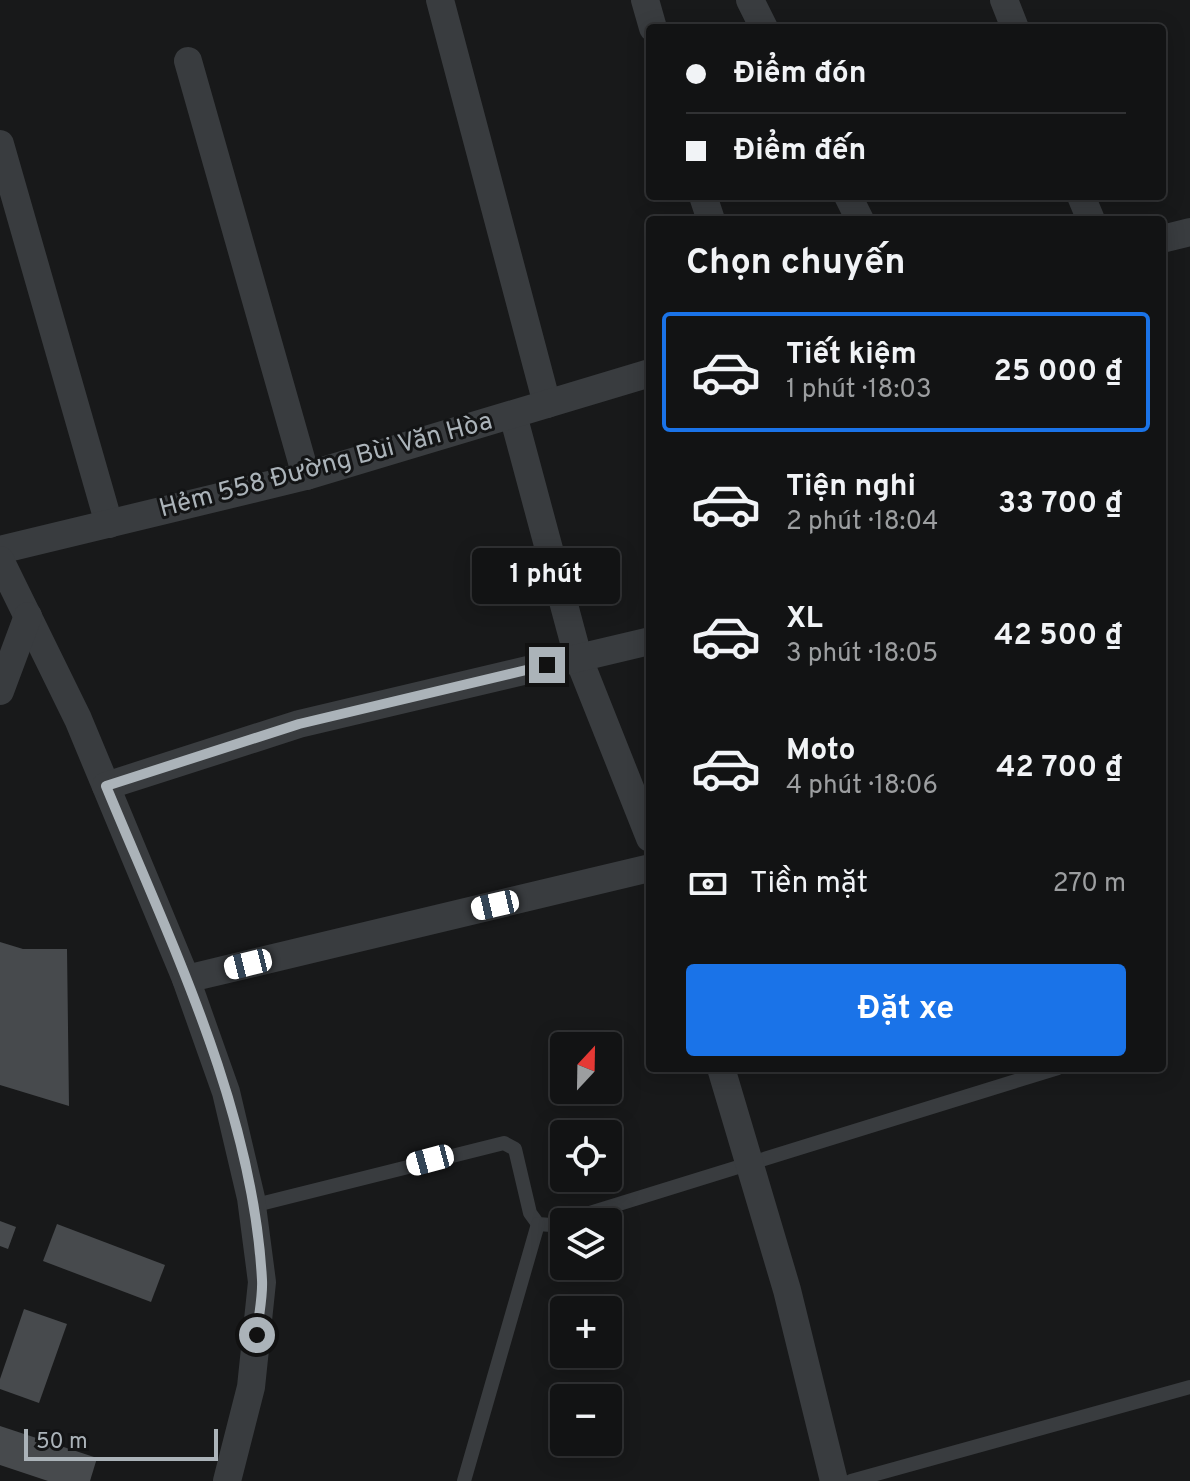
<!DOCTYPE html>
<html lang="vi">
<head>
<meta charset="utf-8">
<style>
  :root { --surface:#121314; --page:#1b1c1d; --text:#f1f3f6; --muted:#9c9ea0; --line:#313234; --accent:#1a73e8 }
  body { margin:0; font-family:Overpass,sans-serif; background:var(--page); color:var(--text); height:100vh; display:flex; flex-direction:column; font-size:30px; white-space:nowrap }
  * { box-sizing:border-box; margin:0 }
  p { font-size:26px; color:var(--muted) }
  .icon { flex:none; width:44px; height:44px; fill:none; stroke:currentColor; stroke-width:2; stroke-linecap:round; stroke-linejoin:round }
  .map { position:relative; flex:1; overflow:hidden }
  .panel { position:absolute; left:646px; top:216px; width:520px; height:856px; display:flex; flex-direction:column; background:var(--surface); border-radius:8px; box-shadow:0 4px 20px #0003,0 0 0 2px var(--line) }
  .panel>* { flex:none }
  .banner { position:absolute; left:646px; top:24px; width:520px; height:176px; border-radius:8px; box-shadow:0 4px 20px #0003,0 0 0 2px var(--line); display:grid; align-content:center; height:176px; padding:0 40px; background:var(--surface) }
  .needle { width:52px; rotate:22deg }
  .controls { position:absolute; left:550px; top:1032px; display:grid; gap:16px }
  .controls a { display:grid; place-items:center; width:72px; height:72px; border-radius:8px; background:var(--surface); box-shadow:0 4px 20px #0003,0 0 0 2px var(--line); font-size:40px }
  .scale { position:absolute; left:24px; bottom:20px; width:194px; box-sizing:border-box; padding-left:8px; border:4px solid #abb3b9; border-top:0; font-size:22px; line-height:28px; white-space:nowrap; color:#abb3b9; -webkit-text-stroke:6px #131415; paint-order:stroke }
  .end { position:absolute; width:36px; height:36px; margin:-18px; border:10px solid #abb3b9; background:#111; box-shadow:0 0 0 4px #111 }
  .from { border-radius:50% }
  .bubble { position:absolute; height:56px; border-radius:8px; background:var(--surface); box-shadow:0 4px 20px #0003,0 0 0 2px var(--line); font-size:26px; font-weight:700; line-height:56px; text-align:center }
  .car { position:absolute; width:24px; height:48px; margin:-24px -12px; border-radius:10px; box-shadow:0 0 6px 2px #0007; background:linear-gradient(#fff 24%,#345 0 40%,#fff 0 76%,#345 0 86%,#fff 0) }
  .banner b { display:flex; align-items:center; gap:28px; height:76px; font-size:30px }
  .banner b+b { border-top:2px solid var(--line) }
  .banner i { width:20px; height:20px; background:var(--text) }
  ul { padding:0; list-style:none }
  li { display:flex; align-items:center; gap:24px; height:120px; margin:0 16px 12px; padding:0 24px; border:4px solid transparent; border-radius:8px }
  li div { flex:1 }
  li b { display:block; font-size:30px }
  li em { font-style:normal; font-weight:700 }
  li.selected { border-color:var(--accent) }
  li>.icon { width:72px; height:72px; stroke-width:1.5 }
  h2 { padding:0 40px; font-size:36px; line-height:96px }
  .pay { display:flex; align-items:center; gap:20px; height:88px; padding:0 40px; font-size:30px }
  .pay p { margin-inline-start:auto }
  .action { display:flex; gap:16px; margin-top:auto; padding:16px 40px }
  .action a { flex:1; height:92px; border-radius:8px; background:var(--accent); color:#fff; font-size:32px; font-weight:700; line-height:92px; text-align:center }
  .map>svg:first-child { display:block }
  .building { fill:#474a4d }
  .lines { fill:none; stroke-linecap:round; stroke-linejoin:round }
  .service { stroke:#393c3f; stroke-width:14 }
  .minor { stroke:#393c3f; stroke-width:28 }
  .route { stroke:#abb3b9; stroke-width:10 }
  .labels { text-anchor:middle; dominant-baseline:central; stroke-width:6; stroke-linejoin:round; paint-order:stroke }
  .street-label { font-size:26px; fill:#abb3b9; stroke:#131415 }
</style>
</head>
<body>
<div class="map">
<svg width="1190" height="1481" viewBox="0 0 1190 1481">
  <rect width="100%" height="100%" fill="#18191a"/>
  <g class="building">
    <polygon points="0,942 23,949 67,949 69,1106 0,1085"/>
    <polygon points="0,1221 16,1227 8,1249 0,1246"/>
    <polygon points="57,1224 165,1265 151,1302 43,1261"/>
    <polygon points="24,1309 67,1324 39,1403 0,1389 0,1379"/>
    <polygon points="0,1426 97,1458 90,1481 48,1481 0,1465"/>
  </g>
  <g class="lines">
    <g class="service">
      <polyline points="252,1206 504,1143 515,1149 530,1213 538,1224 551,1225 1058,1068"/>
      <polyline points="464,1481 538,1224"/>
      <polyline points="851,1481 1190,1387"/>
    </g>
    <g class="minor">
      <polyline points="440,0 547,404"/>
      <polyline points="645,0 653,28"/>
      <polyline points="750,0 764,28"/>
      <polyline points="1004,0 1015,28"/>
      <polyline points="188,61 306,476"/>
      <polyline points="0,144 109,524"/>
      <polyline points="703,196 711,220"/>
      <polyline points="848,196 860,220"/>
      <polyline points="1081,196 1091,220"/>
      <polyline points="1162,239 1190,232"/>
      <polyline points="513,415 578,657 650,838"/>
      <polyline points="0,550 306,476 650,373"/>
      <polyline points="0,560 78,719 186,979 226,1092 251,1198 262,1282 251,1387 227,1481"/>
      <polyline points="0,691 28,616"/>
      <polyline points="106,786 299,724 650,641"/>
      <polyline points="186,979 650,868"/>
      <polyline points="721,1068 787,1290 834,1481"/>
    </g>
  </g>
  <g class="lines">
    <path class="route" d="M257 1335C258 1317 263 1298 262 1280 253 1109 170 941 106 786L299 724 547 665"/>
  </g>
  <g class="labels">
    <g class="street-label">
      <text transform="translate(326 466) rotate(-15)">Hẻm 558 Đường Bùi Văn Hòa</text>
    </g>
  </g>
</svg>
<div class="controls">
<a><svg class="needle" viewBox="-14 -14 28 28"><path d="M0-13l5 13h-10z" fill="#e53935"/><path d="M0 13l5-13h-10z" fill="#9c9ea0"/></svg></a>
<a><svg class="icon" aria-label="locate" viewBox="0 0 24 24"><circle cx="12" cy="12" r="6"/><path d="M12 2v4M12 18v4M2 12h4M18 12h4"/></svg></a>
<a><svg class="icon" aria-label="layers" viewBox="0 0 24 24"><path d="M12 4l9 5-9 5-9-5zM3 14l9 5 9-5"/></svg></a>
<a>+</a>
<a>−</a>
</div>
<div class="scale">50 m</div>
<i class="end from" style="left:257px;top:1335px"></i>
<i class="end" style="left:547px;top:665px"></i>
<div class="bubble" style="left:472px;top:548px;width:148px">1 phút</div>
<i class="car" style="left:495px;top:905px;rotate:257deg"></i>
<i class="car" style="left:248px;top:964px;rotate:256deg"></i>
<i class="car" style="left:430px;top:1160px;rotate:255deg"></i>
<div class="banner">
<b><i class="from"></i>Điểm đón</b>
<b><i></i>Điểm đến</b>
</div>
<section class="panel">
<h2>Chọn chuyến</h2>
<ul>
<li class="selected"><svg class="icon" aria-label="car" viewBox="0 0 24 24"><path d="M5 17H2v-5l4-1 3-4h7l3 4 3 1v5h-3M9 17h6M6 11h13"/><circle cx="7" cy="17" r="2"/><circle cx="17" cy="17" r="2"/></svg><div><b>Tiết kiệm</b><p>1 phút · 18:03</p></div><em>25 000 ₫</em></li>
<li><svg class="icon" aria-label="car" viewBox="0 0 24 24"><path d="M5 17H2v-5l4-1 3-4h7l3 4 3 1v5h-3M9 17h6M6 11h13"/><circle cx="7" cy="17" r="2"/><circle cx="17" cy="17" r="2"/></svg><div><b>Tiện nghi</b><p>2 phút · 18:04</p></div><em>33 700 ₫</em></li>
<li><svg class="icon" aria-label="car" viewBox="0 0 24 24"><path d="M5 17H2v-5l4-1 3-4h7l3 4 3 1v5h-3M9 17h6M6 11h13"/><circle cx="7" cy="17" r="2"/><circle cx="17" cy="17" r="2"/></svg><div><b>XL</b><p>3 phút · 18:05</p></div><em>42 500 ₫</em></li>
<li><svg class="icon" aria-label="car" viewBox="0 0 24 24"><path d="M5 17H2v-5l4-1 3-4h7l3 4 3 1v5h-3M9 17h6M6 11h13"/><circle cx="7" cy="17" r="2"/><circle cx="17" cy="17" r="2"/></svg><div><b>Moto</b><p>4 phút · 18:06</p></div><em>42 700 ₫</em></li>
</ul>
<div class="pay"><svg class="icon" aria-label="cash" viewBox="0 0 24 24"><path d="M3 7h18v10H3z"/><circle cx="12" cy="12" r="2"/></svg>Tiền mặt<p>270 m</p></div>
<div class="action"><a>Đặt xe</a></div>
</section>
</div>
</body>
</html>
